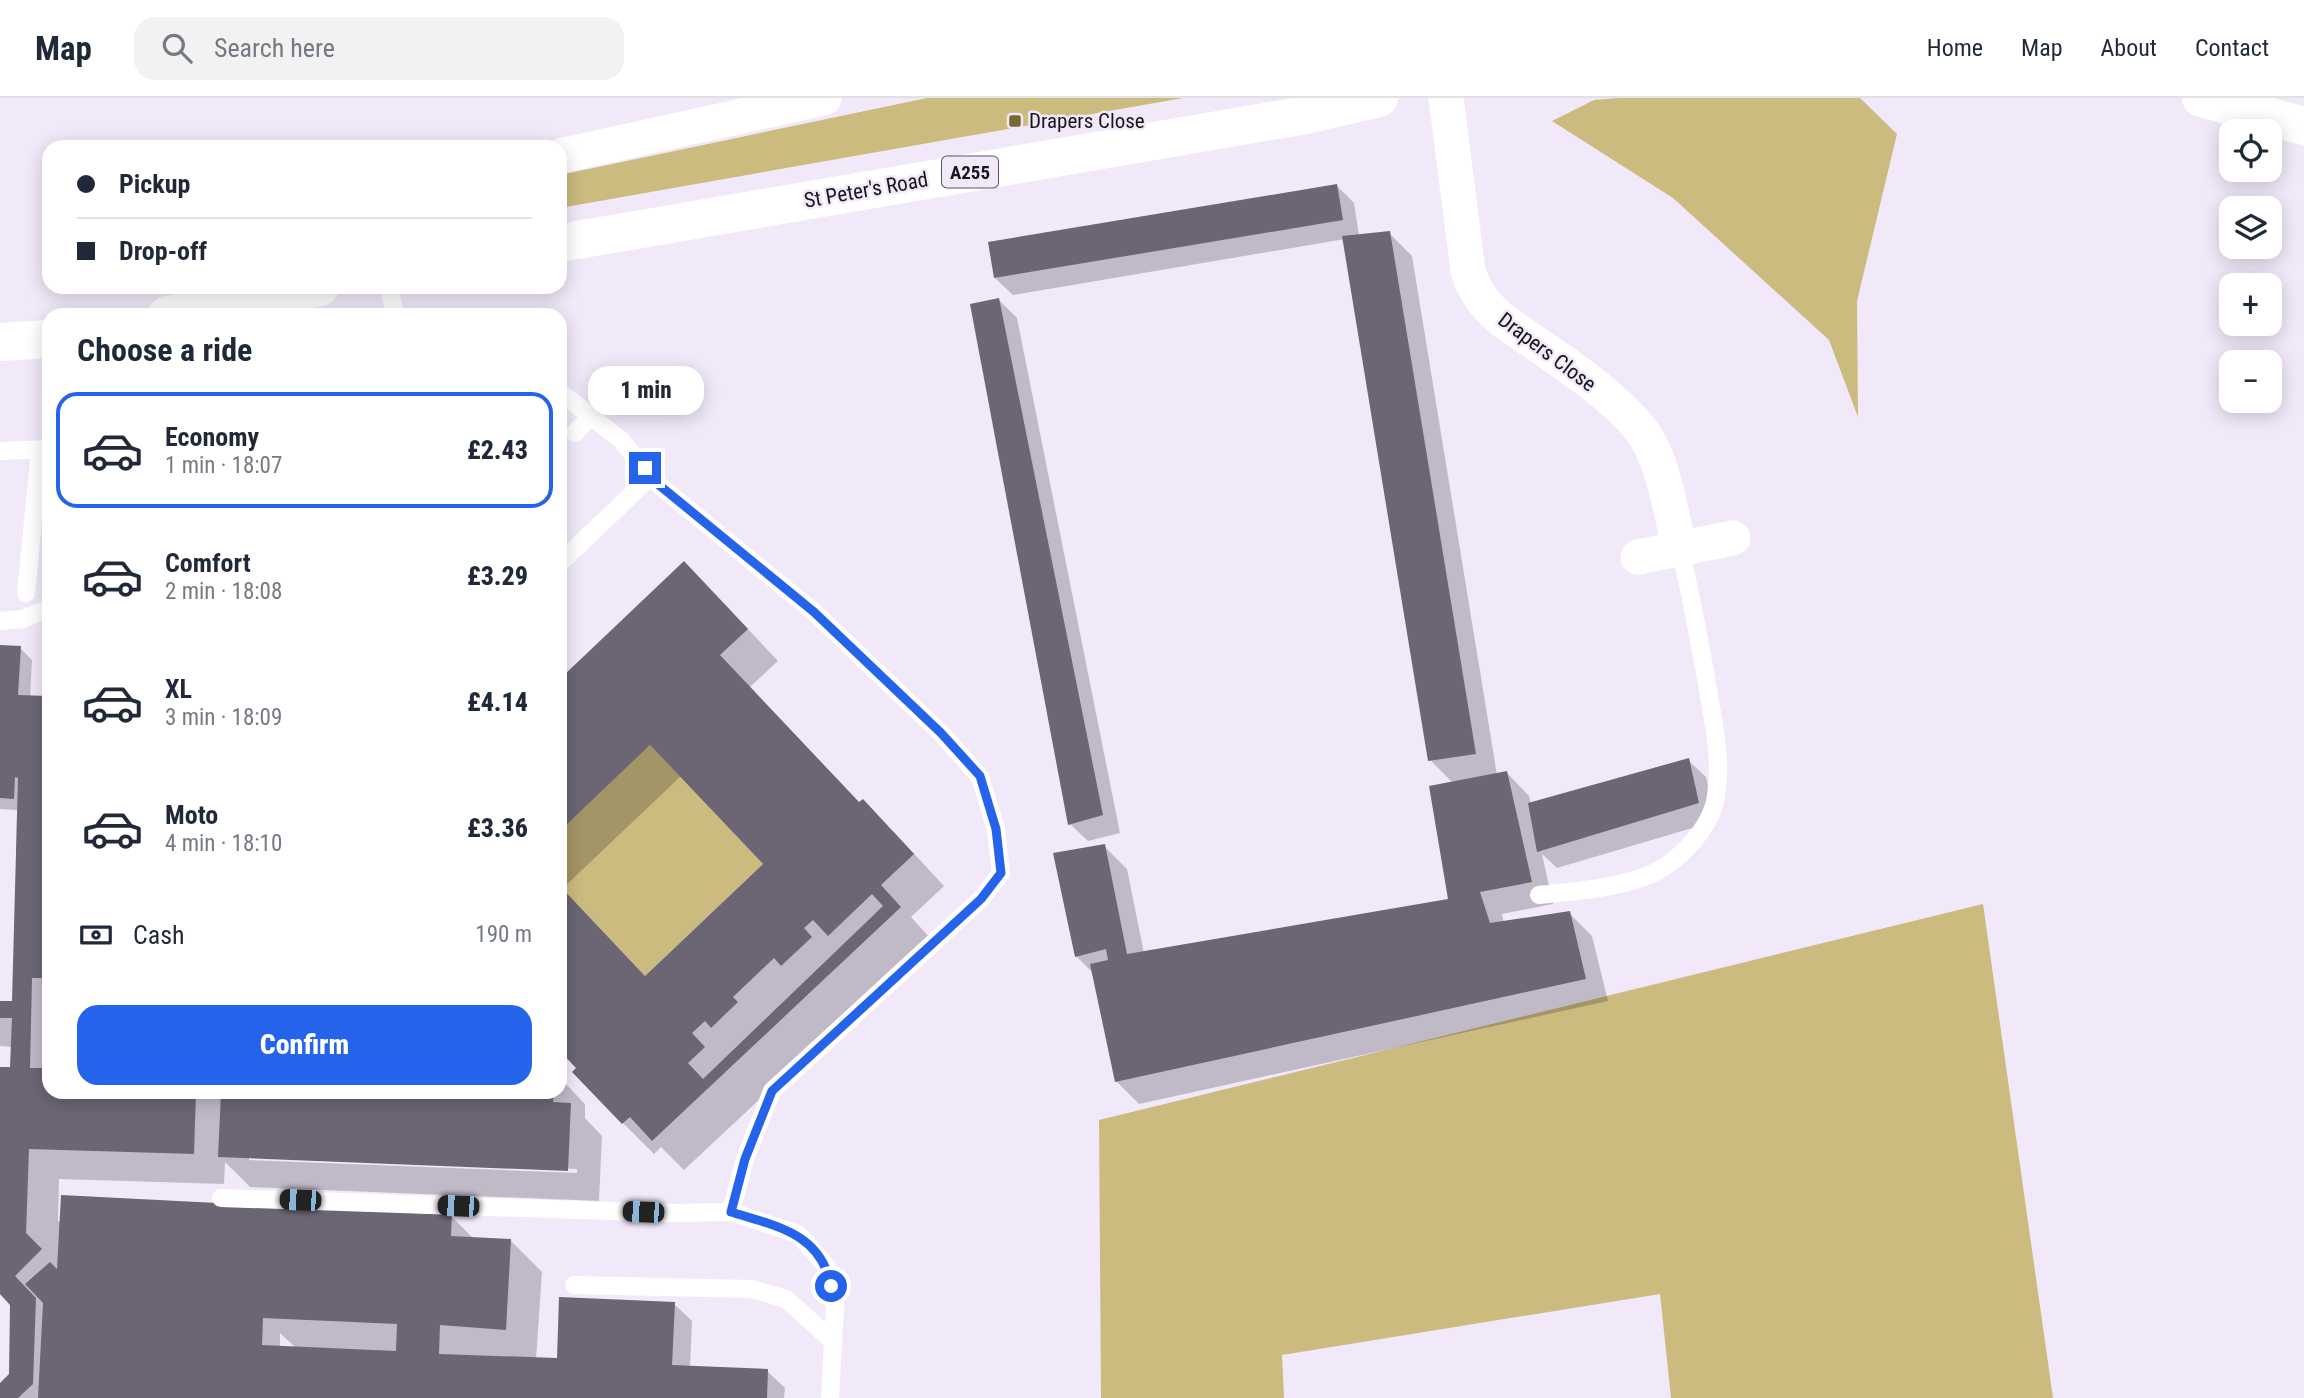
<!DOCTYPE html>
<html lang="en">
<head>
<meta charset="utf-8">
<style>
  :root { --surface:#fff; --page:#f2f2f3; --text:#1f2937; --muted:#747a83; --line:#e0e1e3; --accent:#2563eb }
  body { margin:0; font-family:"Roboto Condensed",sans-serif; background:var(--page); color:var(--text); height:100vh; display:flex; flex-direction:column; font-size:26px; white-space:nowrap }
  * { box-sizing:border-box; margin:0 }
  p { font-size:23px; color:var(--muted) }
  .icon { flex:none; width:38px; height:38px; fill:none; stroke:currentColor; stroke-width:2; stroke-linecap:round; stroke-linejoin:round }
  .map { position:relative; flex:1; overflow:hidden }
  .sheet { position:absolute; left:42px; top:210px; width:525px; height:791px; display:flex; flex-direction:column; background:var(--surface); border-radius:21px; box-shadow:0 4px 18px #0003 }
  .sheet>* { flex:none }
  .top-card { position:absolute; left:42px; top:42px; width:525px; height:154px; border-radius:21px; box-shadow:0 4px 18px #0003; display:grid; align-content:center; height:154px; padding:0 35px; background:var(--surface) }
  .controls { position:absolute; left:2219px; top:21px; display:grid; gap:14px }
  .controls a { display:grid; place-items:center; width:63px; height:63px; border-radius:14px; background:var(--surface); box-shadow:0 4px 18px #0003; font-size:35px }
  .end { position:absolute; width:32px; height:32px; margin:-16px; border:9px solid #2563eb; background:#fff; box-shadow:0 0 0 4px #fff }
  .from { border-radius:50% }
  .bubble { position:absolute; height:49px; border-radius:21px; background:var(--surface); box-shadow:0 4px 18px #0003; font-size:23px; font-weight:800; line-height:49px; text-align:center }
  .car { position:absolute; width:21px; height:42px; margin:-21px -10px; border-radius:9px; box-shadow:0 0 5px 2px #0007; background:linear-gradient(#222 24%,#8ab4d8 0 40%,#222 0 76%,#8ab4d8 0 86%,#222 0) }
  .top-card b { display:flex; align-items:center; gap:24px; height:66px; font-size:26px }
  .top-card b+b { border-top:2px solid var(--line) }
  .top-card i { width:18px; height:18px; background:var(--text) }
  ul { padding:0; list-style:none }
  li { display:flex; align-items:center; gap:21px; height:116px; margin:0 14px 10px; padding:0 21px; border:4px solid transparent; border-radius:21px }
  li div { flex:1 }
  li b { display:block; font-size:26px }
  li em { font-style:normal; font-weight:800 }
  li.current { border-color:var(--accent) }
  li>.icon { width:63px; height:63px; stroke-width:1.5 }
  h2 { padding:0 35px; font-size:32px; line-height:84px }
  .pay { display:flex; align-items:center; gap:18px; height:77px; padding:0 35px; font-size:26px }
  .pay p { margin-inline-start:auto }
  .button { display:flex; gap:14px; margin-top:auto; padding:14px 35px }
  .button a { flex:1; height:80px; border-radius:21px; background:var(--accent); color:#fff; font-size:28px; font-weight:800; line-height:80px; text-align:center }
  header { display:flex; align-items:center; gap:42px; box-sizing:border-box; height:98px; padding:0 35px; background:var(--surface); border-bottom:2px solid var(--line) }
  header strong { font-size:33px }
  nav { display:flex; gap:38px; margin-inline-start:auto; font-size:24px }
  .search { width:490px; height:63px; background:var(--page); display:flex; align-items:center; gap:18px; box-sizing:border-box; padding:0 24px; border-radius:21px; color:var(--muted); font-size:26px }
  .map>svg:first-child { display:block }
  .green { fill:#ccbb7f }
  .shadow { fill:#0003; fill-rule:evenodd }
  .building { fill:#6c6674; fill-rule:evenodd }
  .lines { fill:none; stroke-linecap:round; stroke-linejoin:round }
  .lane { stroke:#fff; stroke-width:18 }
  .street { stroke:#fff; stroke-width:35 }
  .primary { stroke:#fff; stroke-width:38 }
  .route { stroke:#2563eb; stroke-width:9 }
  .poi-dot { fill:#776836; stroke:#f1e9fa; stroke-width:2.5 }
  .labels { text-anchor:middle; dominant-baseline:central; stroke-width:5; stroke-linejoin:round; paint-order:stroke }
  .shield { fill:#f1e9fa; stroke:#58545d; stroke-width:2 }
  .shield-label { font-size:19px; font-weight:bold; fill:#17141a }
  .poi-label { font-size:21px; fill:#17141a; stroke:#f1e9fa; text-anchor:start }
  .street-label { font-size:21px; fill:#17141a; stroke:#f1e9fa }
</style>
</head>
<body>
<header>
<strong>Map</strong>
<div class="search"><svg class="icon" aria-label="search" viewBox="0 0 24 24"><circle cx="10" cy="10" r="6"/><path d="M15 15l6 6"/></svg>Search here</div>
<nav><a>Home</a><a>Map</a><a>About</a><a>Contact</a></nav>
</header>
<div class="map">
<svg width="2304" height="1300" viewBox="0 0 2304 1300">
  <rect width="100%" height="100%" fill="#f1e9fa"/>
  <g class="green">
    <polygon points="927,0 1183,0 560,110 560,77"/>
    <polygon points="1619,0 1860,0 1897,36 1857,203 1858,319 1829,242 1673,100 1552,23 1594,2"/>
    <polygon points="650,647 763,766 645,878 560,788 560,733"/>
    <polygon points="1983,806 2053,1300 1671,1300 1660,1196 1282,1257 1284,1300 1101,1300 1099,1022"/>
  </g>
  <g class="shadow">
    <polygon points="1336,87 1354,105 1359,138 1389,135 1412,158 1497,677 1507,675 1529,698 1531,706 1688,662 1706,679 1716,723 1557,770 1542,756 1553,806 1502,816 1504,825 1569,815 1592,838 1608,903 1139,1006 1116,983 1093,875 1076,858 1104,748 1127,771 1144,855 1450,802 1453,685 1430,662 1345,141 1013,197 995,180"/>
    <polygon points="999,202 1017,220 1120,735 1088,743 1070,726"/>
    <path d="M715 496 778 563 750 589 860 706 894 734 944 788 911 819 931 841 684 1072 661 1049 654 1056 623 1025 560 950V576L563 579ZM681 678 766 767 646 880 562 791Z"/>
    <path d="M0 549 20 550 32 562 30 600H49V994H560V980L585 1006V1020L602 1038 599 1103 250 1089 225 1064 224 1086 59 1081 58 1123 452 1119 474 1141 511 1143 542 1174 536 1261 559 1262 674 1206 692 1223 690 1269 767 1273 785 1290 784 1300H0V1287L10 1277 12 1206 0 1194V970L11 971 13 949 0 948V905H14L17 712 0 711V719ZM249 1058 577 1071V1075L249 1062ZM280 1235 296 1250H280Z"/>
  </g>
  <g class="building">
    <polygon points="1337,86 1343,122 994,180 988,144"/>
    <polygon points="1390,133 1476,656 1428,663 1342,138"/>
    <polygon points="999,200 1103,717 1068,727 970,206"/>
    <path d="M684 463 748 531 720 557 859 704 863 701 914 756 881 787 901 809 652 1043 630 1019 622 1026 572 974 576 970 560 953V788L645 878 763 766 650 647 560 733V575L563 578ZM872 796 883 808 703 981 688 965 705 949 692 935 705 923 711 930 738 904 733 899 774 860 781 868 812 839 804 830 813 822 828 838Z"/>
    <polygon points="0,547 21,548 18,597 49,598 49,902 43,902 44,880 32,880 30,970 49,970 49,994 196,994 194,1056 29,1051 26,1135 42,1151 15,1178 36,1200 33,1286 18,1300 0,1300 0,1285 9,1276 10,1207 0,1196 0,969 10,969 12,920 0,920 0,903 12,903 18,680 15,679 14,701 0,700"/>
    <polygon points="1689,660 1699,705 1537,754 1528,705"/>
    <polygon points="1507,673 1532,784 1480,794 1490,825 1570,813 1586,881 1115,984 1090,866 1108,862 1106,851 1075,859 1053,755 1105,746 1127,856 1448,801 1429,688"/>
    <polygon points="221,994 554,994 553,1004 571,1005 568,1073 218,1059"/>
    <path d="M61 1097 452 1117 451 1138 511 1141 506 1232 440 1227 439 1256 557 1260 559 1199 675 1204 672 1267 768 1271 767 1300H38L43 1205 25 1186 50 1164 57 1171ZM263 1220 397 1226 396 1253 262 1247Z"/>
  </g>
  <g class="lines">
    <g class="lane">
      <polyline points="389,189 395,217"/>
      <polyline points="560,294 620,341 659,387 814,514 941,635 980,679 996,731 1001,775 981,801 772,993 745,1061 731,1114"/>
      <polyline points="575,335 591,318"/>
      <polyline points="0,353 49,351"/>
      <polyline points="560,465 652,377"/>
      <polyline points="26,495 40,353"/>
      <polyline points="0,523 23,521 49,510"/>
      <path d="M1539 797C1574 793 1611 791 1644 779 1675 768 1711 732 1716 698 1722 662 1714 628 1708 592 1700 545 1691 498 1680 451"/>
      <polyline points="221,1100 670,1115 731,1114 798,1136 827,1169 835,1208 830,1300"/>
      <polyline points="574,1187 752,1191 786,1201 834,1244"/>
    </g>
    <g class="street">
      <path d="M1446 0 1468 173C1475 195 1485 207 1502 222 1545 253 1626 301 1650 346 1666 377 1671 417 1680 451"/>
      <polyline points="560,58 824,0"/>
      <polyline points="1638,459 1733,440"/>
    </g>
    <g class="primary">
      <polyline points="2201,0 2304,28"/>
      <polyline points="560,145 1306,17 1379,0"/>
      <polyline points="167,217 320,189"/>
      <polyline points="0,244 49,241"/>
    </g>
  </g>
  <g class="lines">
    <path class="route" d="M645 370 659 387 814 514 941 635 980 678 996 731 1001 775 981 801 772 993 745 1061 731 1114C776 1128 821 1135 831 1188"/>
  </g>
  <rect class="poi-dot" x="1008" y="16" width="14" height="14" rx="3.5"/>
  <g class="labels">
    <rect class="shield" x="942" y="58.5" width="56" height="31" rx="5"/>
    <g class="shield-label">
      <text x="970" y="74">A255</text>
    </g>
    <g class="poi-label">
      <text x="1029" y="23">Drapers Close</text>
    </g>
    <g class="street-label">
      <text transform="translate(866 92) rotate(-10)">St Peter's Road</text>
      <text transform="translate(1547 254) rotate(37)">Drapers Close</text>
    </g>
  </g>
</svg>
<div class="controls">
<a><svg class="icon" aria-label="locate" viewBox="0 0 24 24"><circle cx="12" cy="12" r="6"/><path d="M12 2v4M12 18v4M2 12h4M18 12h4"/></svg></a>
<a><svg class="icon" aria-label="layers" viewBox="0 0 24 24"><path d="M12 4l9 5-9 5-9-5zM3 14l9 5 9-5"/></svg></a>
<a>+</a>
<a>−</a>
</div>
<i class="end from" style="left:831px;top:1188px"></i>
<i class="end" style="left:645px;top:370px"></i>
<div class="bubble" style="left:588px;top:268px;width:116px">1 min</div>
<i class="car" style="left:300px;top:1102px;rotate:272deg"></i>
<i class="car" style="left:458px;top:1108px;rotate:272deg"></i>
<i class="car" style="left:643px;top:1114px;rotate:272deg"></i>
<div class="top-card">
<b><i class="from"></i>Pickup</b>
<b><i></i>Drop-off</b>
</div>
<section class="sheet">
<h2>Choose a ride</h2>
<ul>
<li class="current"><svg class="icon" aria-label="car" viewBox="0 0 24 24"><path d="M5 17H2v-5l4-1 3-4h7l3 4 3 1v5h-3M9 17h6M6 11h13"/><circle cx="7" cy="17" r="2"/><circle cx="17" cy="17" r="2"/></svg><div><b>Economy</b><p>1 min · 18:07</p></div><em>£2.43</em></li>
<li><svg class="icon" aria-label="car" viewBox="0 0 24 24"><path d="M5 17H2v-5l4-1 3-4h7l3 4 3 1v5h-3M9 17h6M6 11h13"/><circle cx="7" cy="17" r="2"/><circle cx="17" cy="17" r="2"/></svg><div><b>Comfort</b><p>2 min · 18:08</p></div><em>£3.29</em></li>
<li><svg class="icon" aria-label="car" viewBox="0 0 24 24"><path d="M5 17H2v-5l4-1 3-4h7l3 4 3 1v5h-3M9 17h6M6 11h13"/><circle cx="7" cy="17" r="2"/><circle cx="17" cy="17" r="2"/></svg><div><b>XL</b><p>3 min · 18:09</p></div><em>£4.14</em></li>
<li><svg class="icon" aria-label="car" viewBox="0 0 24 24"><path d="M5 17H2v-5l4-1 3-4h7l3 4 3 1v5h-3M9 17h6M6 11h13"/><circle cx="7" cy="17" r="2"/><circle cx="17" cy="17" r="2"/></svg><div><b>Moto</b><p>4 min · 18:10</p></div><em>£3.36</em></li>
</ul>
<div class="pay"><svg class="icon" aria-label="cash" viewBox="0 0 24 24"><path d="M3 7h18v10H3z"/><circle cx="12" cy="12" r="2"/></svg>Cash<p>190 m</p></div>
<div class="button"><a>Confirm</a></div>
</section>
</div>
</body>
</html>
